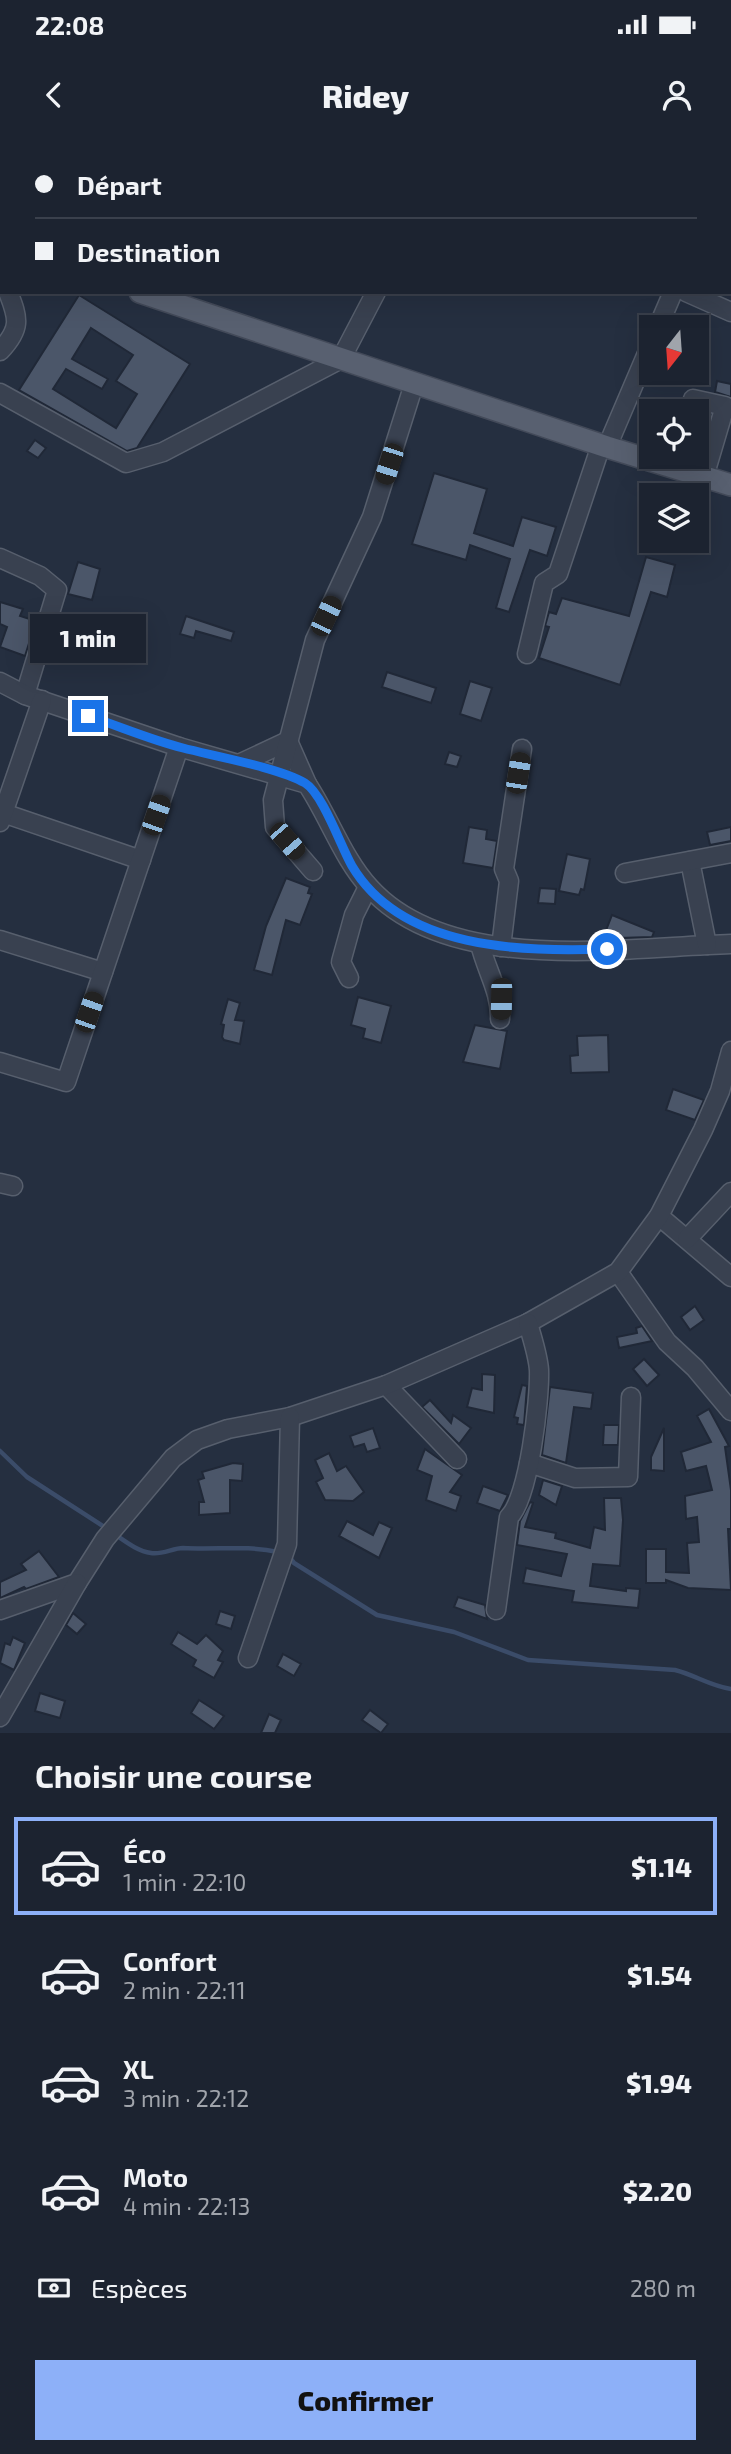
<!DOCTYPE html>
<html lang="fr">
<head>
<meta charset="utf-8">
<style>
  :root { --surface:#1c2330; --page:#252b38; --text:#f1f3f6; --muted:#a0a4ab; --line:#3a404c; --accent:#8db0f8 }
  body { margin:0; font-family:"Exo 2",sans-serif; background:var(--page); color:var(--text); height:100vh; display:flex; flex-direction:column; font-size:26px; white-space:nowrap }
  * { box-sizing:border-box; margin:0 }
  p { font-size:23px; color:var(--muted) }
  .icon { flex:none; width:38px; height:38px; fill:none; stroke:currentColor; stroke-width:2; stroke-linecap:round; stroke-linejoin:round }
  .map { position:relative; height:1593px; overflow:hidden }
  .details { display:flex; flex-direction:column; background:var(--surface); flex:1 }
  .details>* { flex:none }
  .guide { position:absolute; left:0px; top:0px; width:732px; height:154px; box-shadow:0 7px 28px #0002,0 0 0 2px var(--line); display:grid; align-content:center; height:154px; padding:0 35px; background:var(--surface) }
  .needle { width:46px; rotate:197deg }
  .tools { position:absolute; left:639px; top:175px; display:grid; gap:14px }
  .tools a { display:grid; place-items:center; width:70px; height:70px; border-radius:0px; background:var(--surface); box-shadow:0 7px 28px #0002,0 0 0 2px var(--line); font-size:35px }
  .end { position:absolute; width:32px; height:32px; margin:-16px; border:9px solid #1a73e8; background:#fff; box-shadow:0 0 0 4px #fff }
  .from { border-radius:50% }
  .bubble { position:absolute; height:49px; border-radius:0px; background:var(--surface); box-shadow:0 7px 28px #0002,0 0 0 2px var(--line); font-size:23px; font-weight:800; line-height:49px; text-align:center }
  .car { position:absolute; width:21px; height:42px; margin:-21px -10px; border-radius:9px; box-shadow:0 0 5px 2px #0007; background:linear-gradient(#222 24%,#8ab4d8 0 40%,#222 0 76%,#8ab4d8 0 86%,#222 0) }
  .guide b { display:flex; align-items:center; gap:24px; height:66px; font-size:26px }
  .guide b+b { border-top:2px solid var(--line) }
  .guide i { width:18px; height:18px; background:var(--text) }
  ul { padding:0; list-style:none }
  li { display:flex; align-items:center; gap:21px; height:98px; margin:0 14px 10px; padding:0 21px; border:4px solid transparent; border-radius:0px }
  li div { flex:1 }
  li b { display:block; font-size:26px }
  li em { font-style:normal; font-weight:800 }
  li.current { border-color:var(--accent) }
  li>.icon { width:63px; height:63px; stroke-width:1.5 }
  h2 { padding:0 35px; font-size:32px; line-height:84px }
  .pay { display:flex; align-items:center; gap:18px; height:77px; padding:0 35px; font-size:26px }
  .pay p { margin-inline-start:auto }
  .button { display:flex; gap:14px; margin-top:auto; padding:14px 35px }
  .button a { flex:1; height:80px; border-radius:0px; background:var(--accent); color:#111; font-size:28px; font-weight:800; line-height:80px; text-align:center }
  .status { display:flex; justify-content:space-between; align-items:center; height:49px; padding:0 35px; background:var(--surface); direction:ltr }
  .status svg { height:19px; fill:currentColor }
  header { display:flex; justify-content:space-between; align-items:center; height:91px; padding:0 35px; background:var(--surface); font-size:32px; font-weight:800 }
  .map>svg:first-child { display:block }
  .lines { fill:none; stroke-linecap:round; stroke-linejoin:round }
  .stream { stroke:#3b4c69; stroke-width:4.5 }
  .building { fill:#4b5669; stroke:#202837; stroke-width:2; fill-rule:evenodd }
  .minor-casing { stroke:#575f6d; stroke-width:21 }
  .major-casing { stroke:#434a59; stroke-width:24 }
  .minor { stroke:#394150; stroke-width:18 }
  .major { stroke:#586070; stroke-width:21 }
  .route { stroke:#1a73e8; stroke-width:9 }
</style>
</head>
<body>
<div class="status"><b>22:08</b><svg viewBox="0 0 49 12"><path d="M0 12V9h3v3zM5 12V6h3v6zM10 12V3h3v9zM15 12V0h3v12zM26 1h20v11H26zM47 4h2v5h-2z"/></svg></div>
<header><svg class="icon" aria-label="back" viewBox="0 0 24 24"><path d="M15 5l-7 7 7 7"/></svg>Ridey<svg class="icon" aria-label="person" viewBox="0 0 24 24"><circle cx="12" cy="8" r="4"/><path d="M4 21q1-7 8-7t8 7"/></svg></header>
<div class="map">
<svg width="731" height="1593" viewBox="0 0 731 1593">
  <rect width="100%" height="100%" fill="#252f40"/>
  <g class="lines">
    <g class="stream">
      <polyline points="0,1311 27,1337 106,1388"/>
      <path d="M113 1393C125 1401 137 1411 151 1413 162 1415 173 1408 183 1408 217 1410 246 1405 278 1412"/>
      <path d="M287 1414 294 1423 377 1475 454 1492 528 1520 675 1530C695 1535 710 1546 731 1549"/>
    </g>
  </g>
  <g class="building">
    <path d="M79 155 190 224 137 308 127 311 19 250ZM91 188 133 215 116 241 137 254 116 288 53 249 66 229 102 249 108 239 72 219Z"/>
    <polygon points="717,241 731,244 731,257 715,252"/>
    <polygon points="35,300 46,308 38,318 27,311"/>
    <polygon points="434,333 487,349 474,393 513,406 522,377 556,387 547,416 530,410 509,472 496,468 510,419 470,405 466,420 412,404"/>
    <polygon points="646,417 675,425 667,457 651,452 620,545 539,518 549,487 545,486 549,472 556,474 562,458 629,476"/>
    <polygon points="78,422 100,429 92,460 68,454"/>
    <polygon points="0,462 23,469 20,476 36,481 25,516 0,507 7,487 0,484"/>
    <polygon points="186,476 234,492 231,501 196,491 194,498 180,494"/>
    <polygon points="387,532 436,548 431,563 382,547"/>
    <polygon points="470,541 492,548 481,581 460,574"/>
    <polygon points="449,612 461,616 457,627 445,624"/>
    <polygon points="469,687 487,690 486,699 497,701 493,728 463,723"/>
    <polygon points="731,687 731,701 710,705 707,692"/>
    <polygon points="567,714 590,719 584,750 581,749 579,755 559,751"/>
    <polygon points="286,738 310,747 308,753 312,754 300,785 286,780 272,835 254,830 266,786"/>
    <polygon points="540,748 556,749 555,764 538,763"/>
    <polygon points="612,775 654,792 652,797 618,798 605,793"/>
    <polygon points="358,857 391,866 381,903 363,898 365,889 351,885"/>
    <polygon points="228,859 240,863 235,880 244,881 240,904 224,900 222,897 224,885 221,884"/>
    <polygon points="475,885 507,891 500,929 463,922"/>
    <polygon points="608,895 609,932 571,933 570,916 578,915 577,896"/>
    <polygon points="673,949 704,960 695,980 666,970"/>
    <polygon points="695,1166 704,1180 690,1190 681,1177"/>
    <polygon points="642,1186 652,1201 619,1208 617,1197 637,1193 636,1188"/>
    <polygon points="644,1219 659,1235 647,1246 633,1229"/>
    <polygon points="482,1234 495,1235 494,1273 467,1267 472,1248 482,1250"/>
    <polygon points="522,1245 527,1246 524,1285 517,1284 518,1278 514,1277"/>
    <polygon points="550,1247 593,1253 591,1269 574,1267 566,1323 542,1315"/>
    <polygon points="430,1260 451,1283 453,1275 471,1288 459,1304 422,1267"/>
    <polygon points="709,1269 729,1306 725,1307 731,1350 731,1389 728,1389 731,1450 688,1448 666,1440 666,1443 646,1443 646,1409 666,1409 666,1432 689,1433 687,1403 699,1402 697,1377 686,1379 685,1356 712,1350 706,1326 686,1331 681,1312 711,1302 697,1276"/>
    <polygon points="604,1285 619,1285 618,1305 603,1305"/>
    <polygon points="373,1288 380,1308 367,1312 364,1304 354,1307 350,1296"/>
    <polygon points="664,1288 664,1331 651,1330 651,1317"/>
    <polygon points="425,1309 462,1335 450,1352 461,1356 456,1371 426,1360 432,1336 417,1330"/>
    <polygon points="329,1313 337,1331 346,1326 364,1352 353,1361 325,1360 316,1342 323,1338 315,1320"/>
    <polygon points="233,1323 243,1324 242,1341 230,1340 230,1373 199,1375 199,1362 204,1362 198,1340 204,1338 202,1332"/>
    <polygon points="543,1340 562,1346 556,1365 539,1355"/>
    <polygon points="483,1346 508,1355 500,1371 477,1363"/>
    <polygon points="604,1358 621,1358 623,1380 620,1426 593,1424 590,1446 626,1451 626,1448 640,1449 638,1468 572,1462 574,1451 523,1443 526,1428 561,1436 567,1414 517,1405 520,1381 530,1362 533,1363 525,1387 556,1393 555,1398 590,1408 594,1387 605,1390"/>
    <polygon points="347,1381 373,1395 379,1382 392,1388 379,1418 339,1396"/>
    <polygon points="39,1411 59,1437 26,1449 24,1447 0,1458 0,1442 26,1430 21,1424"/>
    <polygon points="458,1457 485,1465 487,1479 454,1467"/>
    <polygon points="220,1471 235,1476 231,1489 216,1484"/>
    <polygon points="73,1473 86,1484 77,1494 66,1485"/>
    <polygon points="178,1492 197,1504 206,1495 223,1511 218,1520 223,1522 214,1538 193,1526 196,1520 171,1504"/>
    <polygon points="13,1497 25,1503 14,1530 0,1523 5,1503 10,1505"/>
    <polygon points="283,1514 301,1524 294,1536 277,1526"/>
    <polygon points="40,1553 65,1561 60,1578 35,1571"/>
    <polygon points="199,1560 224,1576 214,1589 191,1573"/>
    <polygon points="370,1570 388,1584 381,1593 362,1580"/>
    <polygon points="269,1574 281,1580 275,1593 261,1593"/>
  </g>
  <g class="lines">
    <defs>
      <g id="minor">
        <polyline points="105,2 106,0"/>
        <polyline points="454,2 455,0"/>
        <polyline points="730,18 731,15"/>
        <polyline points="730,50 731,51"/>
        <polyline points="686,152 731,172"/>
        <polyline points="658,187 673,152"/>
        <path d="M0 211C21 189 19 179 8 152"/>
        <polyline points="0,253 126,323 163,312 341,219 376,152"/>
        <polyline points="693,259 725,266 704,337"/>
        <polyline points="607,307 651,204"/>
        <polyline points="0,418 40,436 57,450 25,555"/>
        <polyline points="527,514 544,443 558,434 601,305"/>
        <path d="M0 542 25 555 179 607 307 644C329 677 343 719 370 748 450 836 624 807 731 804"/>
        <polyline points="241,623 288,601 307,644"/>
        <polyline points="0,672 141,720"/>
        <polyline points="0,682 42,560"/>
        <polyline points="690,721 707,805"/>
        <polyline points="313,731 275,687 273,660 315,500 372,377 414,244"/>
        <polyline points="625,733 731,713"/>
        <polyline points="0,800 103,832"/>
        <path d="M480 804C486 830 501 852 500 879"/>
        <polyline points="501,807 509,741 504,729 522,609"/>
        <polyline points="349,838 341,822 354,775 368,747"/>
        <polyline points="0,922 66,942 179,607"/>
        <polyline points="0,1043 13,1046"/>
        <polyline points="659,1076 731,1137"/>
        <polyline points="687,1099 731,1052"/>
        <polyline points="618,1132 667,1202 695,1228 731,1271"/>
        <polyline points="386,1245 457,1319"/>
        <polyline points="529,1323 575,1338 628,1337 631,1257"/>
        <polyline points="0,1470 77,1443 105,1399 173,1318 197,1300 228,1289 290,1277 386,1245 528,1183 618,1132 659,1076 703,990 720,951 731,911"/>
        <path d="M496 1470 509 1377C529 1358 540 1259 539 1230 538 1215 532 1198 528 1183"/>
        <polyline points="248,1518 287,1404 290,1277"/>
        <polyline points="0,1577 77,1443"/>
      </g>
      <g id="major">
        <polyline points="0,110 2,111"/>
        <polyline points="140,152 607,307 731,345"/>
      </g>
    </defs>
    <use href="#minor" class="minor-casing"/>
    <use href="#major" class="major-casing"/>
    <use href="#minor" class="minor"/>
    <use href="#major" class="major"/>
  </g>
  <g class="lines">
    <path class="route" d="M88 576C119 586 151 600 183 608 214 616 280 628 305 643 323 654 341 707 352 726 402 810 522 812 607 809"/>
  </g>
</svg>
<div class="tools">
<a><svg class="needle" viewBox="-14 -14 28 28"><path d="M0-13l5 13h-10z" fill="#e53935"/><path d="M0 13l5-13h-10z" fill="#a0a4ab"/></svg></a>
<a><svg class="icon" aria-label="locate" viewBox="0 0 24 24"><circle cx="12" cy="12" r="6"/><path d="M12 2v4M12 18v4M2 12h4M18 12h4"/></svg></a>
<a><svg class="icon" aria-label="layers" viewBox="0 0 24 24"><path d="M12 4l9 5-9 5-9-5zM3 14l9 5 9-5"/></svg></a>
</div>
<i class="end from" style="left:607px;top:809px"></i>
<i class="end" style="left:88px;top:576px"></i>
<div class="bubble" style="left:30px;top:474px;width:116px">1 min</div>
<i class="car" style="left:389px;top:324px;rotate:198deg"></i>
<i class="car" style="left:326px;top:476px;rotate:25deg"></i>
<i class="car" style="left:518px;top:633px;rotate:9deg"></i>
<i class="car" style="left:156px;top:675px;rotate:19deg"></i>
<i class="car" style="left:287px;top:701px;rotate:139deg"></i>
<i class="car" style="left:501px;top:859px;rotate:181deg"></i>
<i class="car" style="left:89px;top:872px;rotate:19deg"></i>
<div class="guide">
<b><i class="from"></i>Départ</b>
<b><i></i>Destination</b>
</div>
</div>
<section class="details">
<h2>Choisir une course</h2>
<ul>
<li class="current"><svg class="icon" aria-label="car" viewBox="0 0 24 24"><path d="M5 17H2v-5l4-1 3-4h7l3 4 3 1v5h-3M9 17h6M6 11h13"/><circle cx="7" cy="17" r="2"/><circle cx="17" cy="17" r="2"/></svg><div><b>Éco</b><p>1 min · 22:10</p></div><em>$1.14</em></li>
<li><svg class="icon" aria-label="car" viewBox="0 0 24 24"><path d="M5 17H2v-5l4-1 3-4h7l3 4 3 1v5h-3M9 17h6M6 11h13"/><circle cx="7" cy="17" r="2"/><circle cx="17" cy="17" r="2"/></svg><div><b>Confort</b><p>2 min · 22:11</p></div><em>$1.54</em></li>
<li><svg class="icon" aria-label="car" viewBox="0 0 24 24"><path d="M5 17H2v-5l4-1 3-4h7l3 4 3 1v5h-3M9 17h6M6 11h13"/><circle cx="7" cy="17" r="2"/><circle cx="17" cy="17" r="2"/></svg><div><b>XL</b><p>3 min · 22:12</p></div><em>$1.94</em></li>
<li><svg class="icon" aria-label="car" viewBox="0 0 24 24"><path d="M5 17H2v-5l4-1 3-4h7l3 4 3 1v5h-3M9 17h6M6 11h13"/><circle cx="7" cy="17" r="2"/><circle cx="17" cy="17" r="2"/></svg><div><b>Moto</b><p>4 min · 22:13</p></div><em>$2.20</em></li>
</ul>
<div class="pay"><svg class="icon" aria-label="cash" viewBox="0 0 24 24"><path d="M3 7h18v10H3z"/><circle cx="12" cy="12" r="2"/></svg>Espèces<p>280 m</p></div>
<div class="button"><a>Confirmer</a></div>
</section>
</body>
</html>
